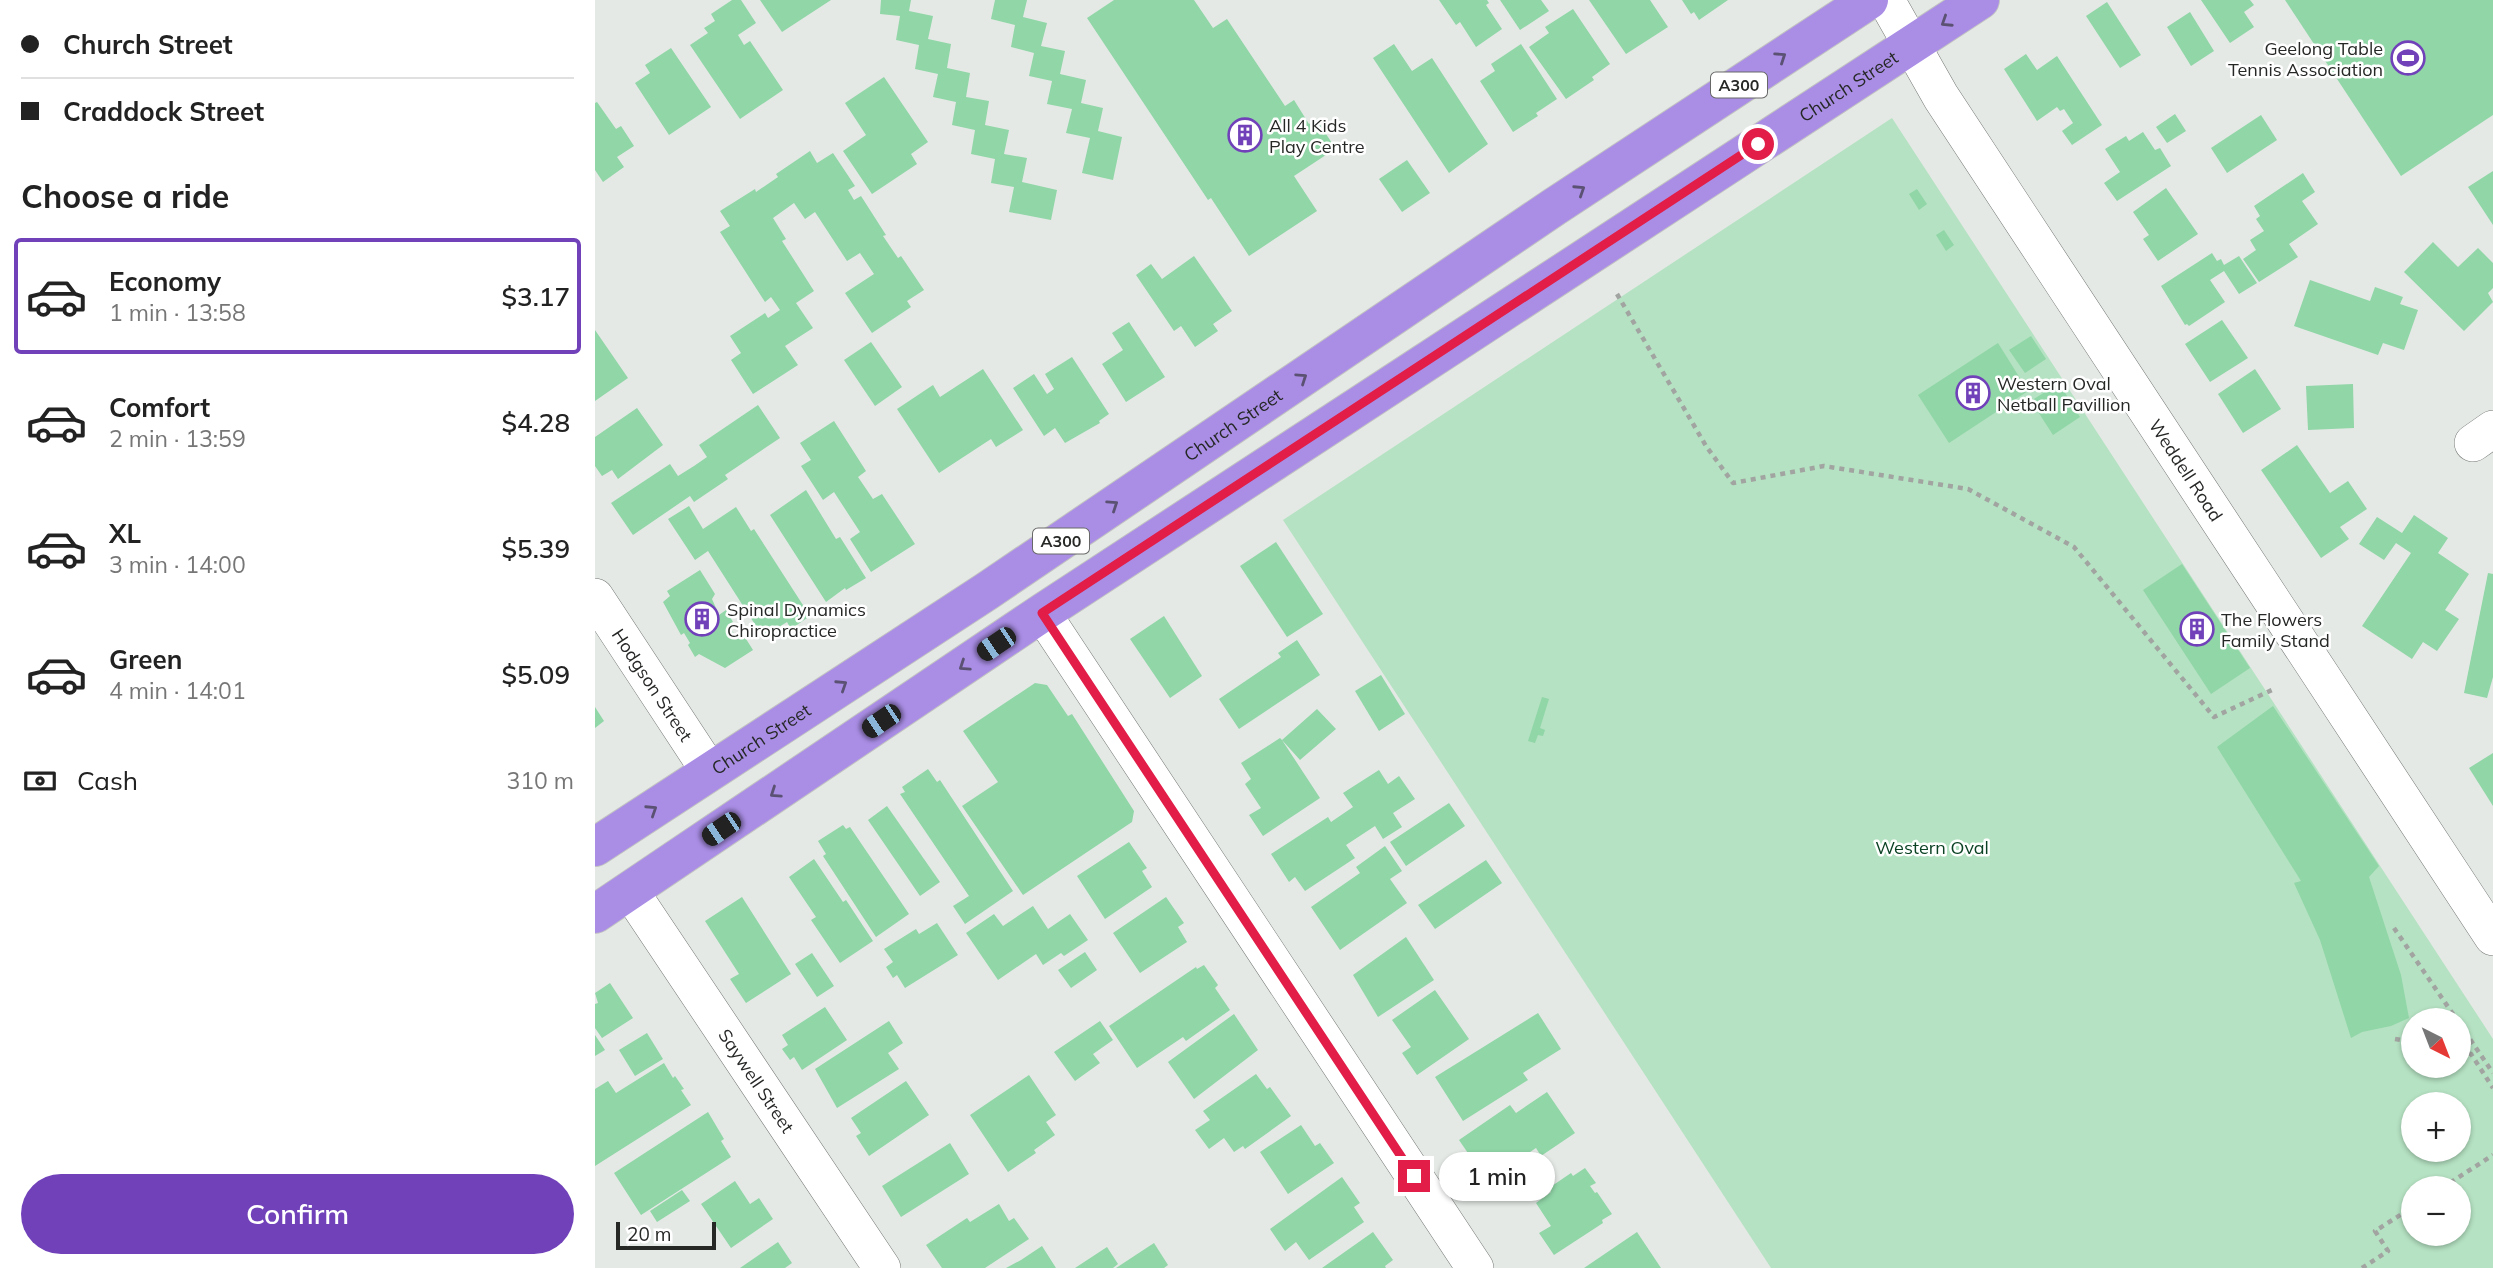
<!DOCTYPE html>
<html lang="en">
<head>
<meta charset="utf-8">
<style>
  :root { --surface:#fff; --page:#f6f6f6; --text:#222; --muted:#767676; --line:#e0e0e0; --accent:#7041b9 }
  body { margin:0; font-family:Mulish,sans-serif; background:var(--page); color:var(--text); height:100vh; display:flex; flex-direction:column; font-size:26px; white-space:nowrap }
  * { box-sizing:border-box; margin:0 }
  p { font-size:23px; color:var(--muted) }
  .icon { flex:none; width:38px; height:38px; fill:none; stroke:currentColor; stroke-width:2; stroke-linecap:round; stroke-linejoin:round }
  .map { position:relative; flex:1; overflow:hidden }
  .panel { display:flex; flex-direction:column; background:var(--surface); width:595px }
  .panel>* { flex:none }
  .top-card { display:grid; align-content:center; height:154px; padding:0 21px; background:var(--surface) }
  .needle { width:46px; rotate:138deg }
  .buttons { position:absolute; left:1806px; top:1008px; display:grid; gap:14px }
  .buttons a { display:grid; place-items:center; width:70px; height:70px; border-radius:50%; background:var(--surface); box-shadow:0 2px 5px #0004; font-size:35px }
  .scale { position:absolute; left:21px; bottom:18px; width:100px; box-sizing:border-box; padding-left:7px; border:4px solid #262826; border-top:0; font-size:19px; line-height:24px; white-space:nowrap; color:#262826; -webkit-text-stroke:5px #fff; paint-order:stroke }
  .end { position:absolute; width:32px; height:32px; margin:-16px; border:9px solid #e11d48; background:#fff; box-shadow:0 0 0 4px #fff }
  .from { border-radius:50% }
  .bubble { position:absolute; height:49px; border-radius:24px; background:var(--surface); box-shadow:0 2px 5px #0004; font-size:23px; font-weight:600; line-height:49px; text-align:center }
  .car { position:absolute; width:21px; height:42px; margin:-21px -10px; border-radius:9px; box-shadow:0 0 5px 2px #0007; background:linear-gradient(#222 24%,#8ab4d8 0 40%,#222 0 76%,#8ab4d8 0 86%,#222 0) }
  .top-card b { display:flex; align-items:center; gap:24px; height:66px; font-size:26px }
  .top-card b+b { border-top:2px solid var(--line) }
  .top-card i { width:18px; height:18px; background:var(--text) }
  ul { padding:0; list-style:none }
  li { display:flex; align-items:center; gap:21px; height:116px; margin:0 14px 10px; padding:0 7px; border:4px solid transparent; border-radius:7px }
  li div { flex:1 }
  li b { display:block; font-size:26px }
  li em { font-style:normal; font-weight:600 }
  li.selected { border-color:var(--accent) }
  li>.icon { width:63px; height:63px; stroke-width:1.5 }
  h2 { padding:0 21px; font-size:32px; line-height:84px }
  .pay { display:flex; align-items:center; gap:18px; height:77px; padding:0 21px; font-size:26px }
  .pay p { margin-inline-start:auto }
  .cta { display:flex; gap:14px; margin-top:auto; padding:14px 21px }
  .cta a { flex:1; height:80px; border-radius:42px; background:var(--accent); color:#fff; font-size:28px; font-weight:600; line-height:80px; text-align:center }
  main { display:flex; flex:1; min-height:0 }
  .map>svg:first-child { display:block }
  .green { fill:#b5e2c2; fill-rule:evenodd }
  .building { fill:#90d6a7 }
  .lines { fill:none; stroke-linecap:round; stroke-linejoin:round }
  .minor-casing { stroke:#747875; stroke-width:38 }
  .highway-casing { stroke:#c2c3c2; stroke-width:40 }
  .path { stroke:#a1a4a1; stroke-width:4.5; stroke-dasharray:5 5; stroke-linecap:butt }
  .minor { stroke:#fff; stroke-width:37 }
  .highway { stroke:#aa8ee6; stroke-width:38 }
  .oneway { stroke:#5b5173 }
  .route { stroke:#e11d48; stroke-width:9 }
  .labels { text-anchor:middle; dominant-baseline:central; stroke-width:5; stroke-linejoin:round; paint-order:stroke }
  .shield { fill:#fff; stroke:#676867; stroke-width:2 }
  .shield-label { font-size:16px; font-weight:bold; fill:#262826 }
  .poi-label { font-size:18px; fill:#262826; stroke:#fff; text-anchor:start }
  .street-label { font-size:18px; fill:#262826; stroke:#fff }
  .park-label { font-size:18px; fill:#0b4224; stroke:#fff }
</style>
</head>
<body>
<main>
<section class="panel">
<div class="top-card">
<b><i class="from"></i>Church Street</b>
<b><i></i>Craddock Street</b>
</div>
<h2>Choose a ride</h2>
<ul>
<li class="selected"><svg class="icon" aria-label="car" viewBox="0 0 24 24"><path d="M5 17H2v-5l4-1 3-4h7l3 4 3 1v5h-3M9 17h6M6 11h13"/><circle cx="7" cy="17" r="2"/><circle cx="17" cy="17" r="2"/></svg><div><b>Economy</b><p>1 min · 13:58</p></div><em>$3.17</em></li>
<li><svg class="icon" aria-label="car" viewBox="0 0 24 24"><path d="M5 17H2v-5l4-1 3-4h7l3 4 3 1v5h-3M9 17h6M6 11h13"/><circle cx="7" cy="17" r="2"/><circle cx="17" cy="17" r="2"/></svg><div><b>Comfort</b><p>2 min · 13:59</p></div><em>$4.28</em></li>
<li><svg class="icon" aria-label="car" viewBox="0 0 24 24"><path d="M5 17H2v-5l4-1 3-4h7l3 4 3 1v5h-3M9 17h6M6 11h13"/><circle cx="7" cy="17" r="2"/><circle cx="17" cy="17" r="2"/></svg><div><b>XL</b><p>3 min · 14:00</p></div><em>$5.39</em></li>
<li><svg class="icon" aria-label="car" viewBox="0 0 24 24"><path d="M5 17H2v-5l4-1 3-4h7l3 4 3 1v5h-3M9 17h6M6 11h13"/><circle cx="7" cy="17" r="2"/><circle cx="17" cy="17" r="2"/></svg><div><b>Green</b><p>4 min · 14:01</p></div><em>$5.09</em></li>
</ul>
<div class="pay"><svg class="icon" aria-label="cash" viewBox="0 0 24 24"><path d="M3 7h18v10H3z"/><circle cx="12" cy="12" r="2"/></svg>Cash<p>310 m</p></div>
<div class="cta"><a>Confirm</a></div>
</section>
<div class="map">
<svg width="1898" height="1268" viewBox="0 0 1898 1268">
  <rect width="100%" height="100%" fill="#e4e9e5"/>
  <path class="green" d="M1297 118 1898 1039V1268H1176L688 520ZM1818 1020H1864V1066H1818ZM1818 1104H1864V1150H1818ZM1818 1188H1864V1234H1818Z"/>
  <g class="building">
    <polygon points="137,0 146,0 161,23 143,35 149,45 155,41 188,90 145,119 95,45 113,33 109,28 120,21 116,14"/>
    <polygon points="165,0 236,0 187,32"/>
    <polygon points="286,0 316,0 314,11 338,16 333,39 356,44 352,68 375,73 371,97 394,101 390,125 414,130 409,154 432,158 427,182 462,190 456,220 414,212 419,187 396,183 400,159 376,154 380,130 357,125 361,102 338,97 343,74 320,69 324,45 301,40 305,16 285,14"/>
    <polygon points="400,0 432,0 428,17 452,23 446,46 470,51 465,74 491,80 486,103 508,108 503,131 527,137 518,180 487,173 495,138 471,133 477,109 452,104 457,81 434,76 439,53 416,47 420,25 396,19"/>
    <polygon points="519,0 599,0 618,28 632,19 690,106 699,100 714,124 721,119 739,146 735,148 737,151 699,176 722,211 654,256 616,198 613,200 492,18"/>
    <polygon points="844,0 892,0 894,3 891,5 907,29 881,47 865,22 861,25"/>
    <polygon points="905,0 946,0 954,11 925,30"/>
    <polygon points="994,0 1055,0 1073,27 1031,54"/>
    <polygon points="1087,0 1133,0 1104,20 1099,12 1096,14"/>
    <polygon points="1606,0 1655,0 1659,5 1649,12 1659,27 1635,43"/>
    <polygon points="1690,0 1898,0 1898,115 1806,176"/>
    <polygon points="1512,2 1546,55 1525,68 1491,16"/>
    <polygon points="978,9 1015,64 997,77 999,80 971,99 934,47 954,33 950,27"/>
    <polygon points="1595,12 1619,51 1596,66 1572,27"/>
    <polygon points="799,44 817,71 837,58 893,144 854,173 778,58"/>
    <polygon points="926,44 962,99 941,113 943,116 918,132 885,81 900,71 896,64"/>
    <polygon points="76,48 116,107 74,135 40,83 55,73 50,65"/>
    <polygon points="1431,54 1442,70 1462,56 1507,125 1477,145 1467,131 1478,123 1469,109 1465,111 1462,107 1442,121 1409,69"/>
    <polygon points="289,77 333,142 316,154 322,164 277,194 248,151 271,135 250,103"/>
    <polygon points="2,102 21,129 26,126 39,146 22,157 29,167 8,182 0,170 0,103"/>
    <polygon points="1580,114 1591,131 1572,143 1561,127"/>
    <polygon points="1666,115 1682,140 1632,173 1616,148"/>
    <polygon points="1548,132 1560,150 1565,148 1576,166 1522,201 1509,183 1525,172 1510,149 1531,136 1534,141"/>
    <polygon points="215,151 222,163 238,153 260,186 253,190 259,200 266,196 291,235 288,236 303,258 306,256 329,290 312,301 316,307 277,333 250,293 279,274 265,253 252,261 220,212 210,219 199,203 178,218 191,239 187,241 219,291 201,303 218,328 190,346 203,365 158,394 136,360 146,353 135,336 170,313 173,318 185,310 176,297 170,302 125,232 135,226 125,211 160,189 161,192 183,177 181,174"/>
    <polygon points="812,160 835,193 807,212 784,179"/>
    <polygon points="1898,171 1898,225 1873,187"/>
    <polygon points="1708,173 1720,192 1707,201 1723,224 1694,244 1703,257 1664,282 1648,259 1661,250 1655,240 1669,231 1661,219 1665,216 1659,206"/>
    <polygon points="1571,188 1603,234 1563,261 1548,239 1554,235 1538,212"/>
    <polygon points="1322,189 1332,204 1324,210 1314,194"/>
    <polygon points="1349,230 1359,245 1351,251 1341,235"/>
    <polygon points="1838,242 1863,267 1883,248 1898,263 1898,288 1893,293 1898,302 1869,331 1809,272"/>
    <polygon points="1617,253 1622,261 1626,259 1629,265 1644,256 1662,283 1644,294 1629,271 1615,280 1630,302 1594,326 1592,324 1590,325 1566,286"/>
    <polygon points="599,256 637,311 618,324 623,331 600,347 586,326 579,331 541,275 556,264 567,279"/>
    <polygon points="1715,280 1775,301 1780,287 1808,297 1805,304 1823,310 1809,350 1788,343 1783,355 1699,326"/>
    <polygon points="1627,320 1653,358 1615,382 1590,344"/>
    <polygon points="534,322 570,377 531,402 507,364 528,350 517,333"/>
    <polygon points="0,330 33,378 0,401"/>
    <polygon points="1436,336 1451,359 1430,373 1414,350"/>
    <polygon points="276,342 307,387 280,406 249,360"/>
    <polygon points="1403,343 1433,391 1354,443 1323,395"/>
    <polygon points="477,357 514,414 504,421 505,423 470,443 460,428 449,436 418,388 439,374 452,394 459,389 450,374"/>
    <polygon points="388,369 428,430 401,447 396,439 344,473 302,409 338,385 345,397"/>
    <polygon points="1660,369 1686,409 1648,433 1623,394"/>
    <polygon points="1464,383 1485,417 1458,435 1436,401"/>
    <polygon points="1758,384 1759,428 1713,430 1711,386"/>
    <polygon points="163,405 185,438 130,475 133,479 99,502 95,496 38,535 16,503 75,464 83,476 99,466 112,457 104,445"/>
    <polygon points="42,408 68,445 23,479 17,470 7,476 0,466 0,437"/>
    <polygon points="239,421 271,471 263,477 278,499 287,494 320,544 276,572 255,539 265,532 239,492 228,500 206,466 216,460 205,443"/>
    <polygon points="1702,445 1735,493 1753,481 1772,509 1745,527 1754,539 1726,558 1666,470"/>
    <polygon points="211,490 241,539 245,537 271,578 251,590 250,588 231,602 175,515"/>
    <polygon points="94,506 108,529 141,507 156,531 159,529 215,616 196,629 192,622 168,637 113,551 100,560 73,519"/>
    <polygon points="1819,515 1853,538 1843,553 1874,574 1850,610 1864,619 1842,651 1828,642 1817,659 1767,626 1816,553 1801,543 1789,560 1764,544 1782,517 1807,533"/>
    <polygon points="681,542 728,614 692,637 645,566"/>
    <polygon points="1587,564 1655,668 1616,694 1548,590"/>
    <polygon points="105,570 120,594 117,599 124,615 131,610 138,622 133,625 140,635 146,631 158,650 130,668 104,654 100,657 93,645 95,643 89,633 86,635 68,602 75,596 72,591"/>
    <polygon points="1893,573 1898,574 1898,677 1892,698 1869,693"/>
    <polygon points="569,616 607,676 575,698 535,639"/>
    <polygon points="702,640 725,675 644,729 624,699 686,657 683,653"/>
    <polygon points="786,675 810,714 784,731 760,691"/>
    <polygon points="440,683 452,685 473,716 477,714 539,811 537,822 428,895 367,806 403,782 368,731"/>
    <polygon points="947,697 954,699 945,728 950,730 948,736 943,735 940,743 933,741"/>
    <polygon points="1678,706 1784,866 1774,877 1806,975 1814,1018 1796,1026 1767,1032 1756,1038 1725,940 1699,883 1706,881 1622,747"/>
    <polygon points="0,707 9,721 0,728"/>
    <polygon points="722,709 741,729 705,760 687,740 725,798 668,836 654,815 666,808 650,784 656,779 646,763 685,738 687,740"/>
    <polygon points="1898,753 1898,806 1874,768"/>
    <polygon points="333,769 342,782 345,780 418,891 370,924 358,906 374,896 305,794 310,792 307,787"/>
    <polygon points="784,770 793,784 804,776 820,799 798,813 807,827 788,839 780,826 751,845 760,858 710,891 700,877 694,882 676,854 733,817 736,822 758,807 748,793"/>
    <polygon points="854,803 870,826 811,866 795,842"/>
    <polygon points="292,806 345,882 325,896 273,820"/>
    <polygon points="248,825 251,829 255,827 314,914 281,937 228,856 231,854 223,841"/>
    <polygon points="534,842 552,868 547,871 557,887 510,919 482,876"/>
    <polygon points="790,846 807,871 795,879 812,903 745,950 716,907 765,873 761,867"/>
    <polygon points="219,859 248,902 251,900 278,941 245,963 216,920 221,917 194,877"/>
    <polygon points="891,860 907,883 840,929 823,905"/>
    <polygon points="147,897 196,974 151,1003 135,979 144,974 110,921"/>
    <polygon points="571,897 589,923 583,927 592,942 545,973 518,933"/>
    <polygon points="438,906 453,929 475,914 493,940 469,956 466,953 448,965 441,954 403,980 371,933 399,914 408,926"/>
    <polygon points="342,923 363,955 310,988 302,975 298,978 291,967 298,962 289,949 321,929 324,934"/>
    <polygon points="811,937 839,980 783,1017 758,975"/>
    <polygon points="490,952 502,970 476,988 463,970"/>
    <polygon points="217,953 239,986 222,997 200,964"/>
    <polygon points="609,965 623,985 620,988 635,1010 591,1041 588,1037 542,1068 514,1026 601,967 602,969"/>
    <polygon points="15,983 38,1018 7,1038 0,1028 0,1004 3,1003 0,993"/>
    <polygon points="840,990 874,1039 822,1075 807,1053 816,1047 797,1020"/>
    <polygon points="230,1007 252,1040 207,1070 199,1057 195,1060 187,1049 193,1045 187,1035"/>
    <polygon points="943,1013 966,1049 928,1073 933,1080 868,1121 840,1077"/>
    <polygon points="639,1014 663,1050 599,1099 573,1062"/>
    <polygon points="294,1021 308,1043 293,1053 304,1069 242,1108 220,1069"/>
    <polygon points="505,1021 518,1040 498,1054 505,1063 480,1081 459,1052"/>
    <polygon points="52,1033 68,1059 40,1076 24,1050"/>
    <polygon points="0,1035 10,1050 0,1056"/>
    <polygon points="69,1063 78,1078 80,1076 89,1089 86,1090 96,1105 0,1166 0,1089 13,1081 21,1093"/>
    <polygon points="661,1074 672,1089 675,1087 696,1116 650,1149 648,1146 639,1152 629,1138 614,1149 600,1130 615,1120 608,1111"/>
    <polygon points="434,1075 461,1115 451,1122 460,1135 439,1150 441,1153 413,1172 375,1115"/>
    <polygon points="311,1081 334,1115 274,1156 261,1136 266,1133 256,1118"/>
    <polygon points="952,1092 980,1133 946,1156 941,1148 892,1181 864,1140 915,1105 921,1113"/>
    <polygon points="113,1112 129,1139 126,1141 136,1157 46,1215 19,1173"/>
    <polygon points="706,1125 720,1146 725,1143 739,1163 693,1194 665,1152"/>
    <polygon points="355,1143 374,1174 306,1217 287,1186"/>
    <polygon points="990,1168 1001,1183 995,1186 1000,1193 1002,1192 1017,1214 1007,1220 1008,1223 959,1255 944,1233 956,1226 941,1203 956,1192 954,1188 976,1173 978,1176"/>
    <polygon points="747,1177 765,1203 759,1207 769,1222 714,1260 701,1242 690,1251 675,1229"/>
    <polygon points="140,1181 155,1204 164,1198 178,1219 136,1248 106,1204"/>
    <polygon points="87,1190 95,1201 62,1222 55,1211"/>
    <polygon points="404,1204 414,1221 419,1218 434,1239 390,1268 347,1268 331,1245 372,1218 375,1222"/>
    <polygon points="778,1232 798,1260 790,1266 791,1268 727,1268"/>
    <polygon points="1042,1232 1066,1268 989,1268"/>
    <polygon points="183,1242 197,1263 190,1268 145,1268"/>
    <polygon points="559,1243 573,1265 569,1268 521,1268"/>
    <polygon points="447,1246 461,1268 411,1268 426,1260"/>
    <polygon points="512,1247 523,1264 518,1268 480,1268"/>
  </g>
  <g class="lines">
    <defs>
      <g id="minor">
        <path id="s1" d="M1291 0 1346 97 1898 937"/>
        <polyline points="1878,443 1898,429"/>
        <path id="s2" d="M0 597 115 772"/>
        <polyline points="447,613 880,1268"/>
        <path id="s3" d="M35 891 287 1268"/>
      </g>
      <g id="highway">
        <path id="s4" d="M0 847 392 591 959 207 1274 0"/>
        <path id="s5" d="M0 914 447 613 1385 0"/>
      </g>
    </defs>
    <use href="#minor" class="minor-casing"/>
    <use href="#highway" class="highway-casing"/>
    <g class="path">
      <polyline points="1022,294 1111,446 1138,483 1229,466 1373,489 1479,547 1619,717 1679,689"/>
      <polyline points="1799,928 1862,1020"/>
      <polyline points="1864,1023 1898,1073"/>
      <polyline points="1800,1039 1818,1042"/>
      <polyline points="1864,1052 1876,1054 1898,1088"/>
      <polyline points="1847,1188 1898,1155"/>
      <polyline points="1767,1268 1793,1251 1780,1231 1818,1207"/>
    </g>
    <use href="#minor" class="minor"/>
    <use href="#highway" class="highway"/>
  </g>
  <defs><path id="oneway-chevron" d="M-2-3.5L2.5 0L-2 3.5" fill="none" stroke-width="1.6" stroke-linecap="round" stroke-linejoin="round" transform="scale(1.75)"/></defs>
  <g class="oneway">
    <use href="#oneway-chevron" transform="translate(1351 22) rotate(147)"/>
    <use href="#oneway-chevron" transform="translate(1186 57) rotate(-34)"/>
    <use href="#oneway-chevron" transform="translate(985 190) rotate(-33)"/>
    <use href="#oneway-chevron" transform="translate(707 378) rotate(-34)"/>
    <use href="#oneway-chevron" transform="translate(518 505) rotate(-34)"/>
    <use href="#oneway-chevron" transform="translate(369 666) rotate(146)"/>
    <use href="#oneway-chevron" transform="translate(247 685) rotate(-33)"/>
    <use href="#oneway-chevron" transform="translate(180 793) rotate(146)"/>
    <use href="#oneway-chevron" transform="translate(57 810) rotate(-33)"/>
  </g>
  <g class="lines">
    <polyline class="route" points="819,1176 447,613 1163,144"/>
  </g>
  <defs>
    <symbol id="stadium-ring" viewBox="-11 -11 22 22"><circle r="9.5" fill="#fff" stroke="#7041b9" stroke-width="1.5"/><path d="M0-5a6.5 5 0 1 0 0 10a6.5 5 0 1 0 0-10ZM-3.5-1.8h7v3.6h-7Z" fill="#7041b9"/></symbol>
    <symbol id="building-ring" viewBox="-11 -11 22 22"><circle r="9.5" fill="#fff" stroke="#7041b9" stroke-width="1.5"/><path d="M-4-6H4V6H1V3H-1V6H-4ZM-2.5-4.3h1.7v1.8h-1.7ZM.8-4.3h1.7v1.8H.8ZM-2.5-1h1.7V.8h-1.7ZM.8-1h1.7V.8H.8Z" fill="#7041b9"/></symbol>
  </defs>
  <g fill-rule="evenodd">
    <use href="#stadium-ring" x="1794" y="39" width="38" height="38"/>
    <use href="#building-ring" x="631" y="116" width="38" height="38"/>
    <use href="#building-ring" x="1359" y="374" width="38" height="38"/>
    <use href="#building-ring" x="88" y="600" width="38" height="38"/>
    <use href="#building-ring" x="1583" y="610" width="38" height="38"/>
  </g>
  <g class="labels">
    <g class="shield">
      <rect x="1116" y="72.5" width="56" height="25" rx="5"/>
      <rect x="438" y="528.5" width="56" height="25" rx="5"/>
    </g>
    <g class="shield-label">
      <text x="1144" y="85">A300</text>
      <text x="466" y="541">A300</text>
    </g>
    <g class="poi-label">
      <text x="1788" y="48" text-anchor="end">Geelong Table<tspan x="1788" dy="21">Tennis Association</tspan></text>
      <text x="674" y="125">All 4 Kids<tspan x="674" dy="21">Play Centre</tspan></text>
      <text x="1402" y="383">Western Oval<tspan x="1402" dy="21">Netball Pavillion</tspan></text>
      <text x="132" y="609">Spinal Dynamics<tspan x="132" dy="21">Chiropractice</tspan></text>
      <text x="1626" y="619">The Flowers<tspan x="1626" dy="21">Family Stand</tspan></text>
    </g>
    <g class="street-label">
      <text stroke="none"><textPath href="#s5" startOffset="1502">Church Street</textPath></text>
      <text stroke="none"><textPath href="#s4" startOffset="765">Church Street</textPath></text>
      <text stroke="none"><textPath href="#s1" startOffset="558">Weddell Road</textPath></text>
      <text stroke="none"><textPath href="#s2" startOffset="105">Hodgson Street</textPath></text>
      <text stroke="none"><textPath href="#s4" startOffset="198">Church Street</textPath></text>
      <text stroke="none"><textPath href="#s3" startOffset="228">Saywell Street</textPath></text>
    </g>
    <g class="park-label">
      <text x="1337" y="847">Western Oval</text>
    </g>
  </g>
</svg>
<div class="buttons">
<a><svg class="needle" viewBox="-14 -14 28 28"><path d="M0-13l5 13h-10z" fill="#e53935"/><path d="M0 13l5-13h-10z" fill="#767676"/></svg></a>
<a>+</a>
<a>−</a>
</div>
<div class="scale">20 m</div>
<i class="end from" style="left:1163px;top:144px"></i>
<i class="end" style="left:819px;top:1176px"></i>
<div class="bubble" style="left:844px;top:1152px;width:116px">1 min</div>
<i class="car" style="left:401px;top:644px;rotate:236deg"></i>
<i class="car" style="left:286px;top:721px;rotate:236deg"></i>
<i class="car" style="left:126px;top:829px;rotate:236deg"></i>
</div>
</main>
</body>
</html>
